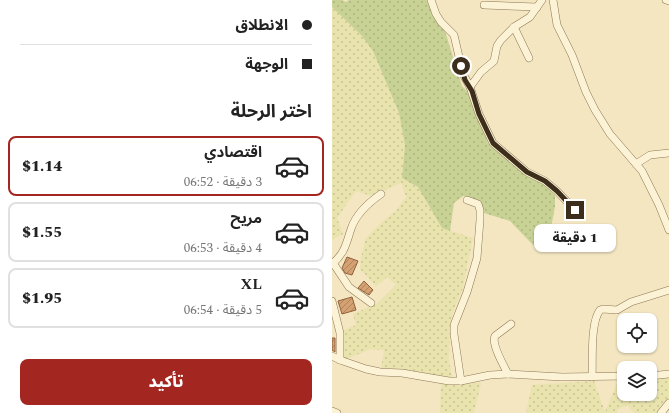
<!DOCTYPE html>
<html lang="ar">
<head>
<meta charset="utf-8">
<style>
  :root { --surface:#fff; --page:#f2f2f2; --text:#222; --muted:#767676; --line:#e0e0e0; --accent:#a42620 }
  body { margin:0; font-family:Spectral,"Noto Sans Arabic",serif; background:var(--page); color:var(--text); direction:rtl; height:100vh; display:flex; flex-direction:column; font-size:15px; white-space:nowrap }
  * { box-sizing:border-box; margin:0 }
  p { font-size:13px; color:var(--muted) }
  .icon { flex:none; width:22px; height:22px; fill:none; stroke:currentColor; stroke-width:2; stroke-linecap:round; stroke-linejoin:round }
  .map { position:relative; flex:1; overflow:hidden; direction:ltr }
  .panel { display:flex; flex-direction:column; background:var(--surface); width:332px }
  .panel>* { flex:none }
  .hud { display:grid; align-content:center; height:88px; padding:0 20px; background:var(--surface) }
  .controls { position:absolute; left:285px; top:313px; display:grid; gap:8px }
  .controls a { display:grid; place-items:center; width:40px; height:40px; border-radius:8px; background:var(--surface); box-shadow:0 1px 3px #0004; font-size:20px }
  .end { position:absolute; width:18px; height:18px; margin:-9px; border:5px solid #3d2e1c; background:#fff; box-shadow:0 0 0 2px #fff }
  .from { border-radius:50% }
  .bubble { position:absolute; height:28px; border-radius:8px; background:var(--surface); box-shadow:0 1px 3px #0004; font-size:13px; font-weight:800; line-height:28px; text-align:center; direction:rtl }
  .hud b { display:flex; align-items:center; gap:14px; height:38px; font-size:15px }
  .hud b+b { border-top:1px solid var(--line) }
  .hud i { width:10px; height:10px; background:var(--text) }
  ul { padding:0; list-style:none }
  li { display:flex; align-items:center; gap:12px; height:60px; margin:0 8px 6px; padding:0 12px; border:2px solid var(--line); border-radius:8px }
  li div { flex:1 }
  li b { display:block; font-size:15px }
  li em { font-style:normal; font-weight:800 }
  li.on { border-color:var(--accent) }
  li>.icon { width:36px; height:36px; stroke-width:1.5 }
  h2 { padding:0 20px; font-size:18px; line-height:48px }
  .cta { display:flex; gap:8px; margin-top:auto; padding:8px 20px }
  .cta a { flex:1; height:46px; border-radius:8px; background:var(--accent); color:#fff; font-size:16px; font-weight:800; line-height:46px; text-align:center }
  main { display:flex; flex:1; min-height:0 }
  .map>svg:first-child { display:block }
  .farmland { fill:url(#farmland-dots) }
  .grass { fill:url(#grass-dots) }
  .building { fill:url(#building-hatch); stroke:#90613a }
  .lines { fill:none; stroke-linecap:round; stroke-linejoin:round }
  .minor-casing { stroke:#8e7756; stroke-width:8 }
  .minor { stroke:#fcf3d6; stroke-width:7 }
  .route { stroke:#3d2e1c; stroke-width:5 }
</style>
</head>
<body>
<main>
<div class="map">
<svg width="337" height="413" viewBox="0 0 337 413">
  <defs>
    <pattern id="farmland-dots" width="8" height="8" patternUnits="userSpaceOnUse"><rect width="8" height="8" fill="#e9e3ae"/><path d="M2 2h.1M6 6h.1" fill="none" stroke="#c9c395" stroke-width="1.8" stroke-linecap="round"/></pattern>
    <pattern id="grass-dots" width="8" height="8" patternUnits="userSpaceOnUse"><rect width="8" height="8" fill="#c7d294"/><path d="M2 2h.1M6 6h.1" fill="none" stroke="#acb57f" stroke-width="1.8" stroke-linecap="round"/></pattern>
    <pattern id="building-hatch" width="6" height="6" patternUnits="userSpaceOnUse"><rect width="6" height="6" fill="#d5a173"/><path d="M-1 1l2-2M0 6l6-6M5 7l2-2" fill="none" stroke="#ae845e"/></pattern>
  </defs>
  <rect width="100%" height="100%" fill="#f3e6c1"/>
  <g class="farmland">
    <polygon points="0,7 30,36 41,51 67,113 73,145 70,178 86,187 110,228 141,238 131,288 120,314 118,325 117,359 120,378 73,370 49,368 52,350 38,349 15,359 10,357 10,331 24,325 21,314 46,303 64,285 55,277 44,286 28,269 29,257 34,238 51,221 63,212 74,197 69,183 39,196 24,191 5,218 11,234 0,240"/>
    <polygon points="337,377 337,400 328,409 326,413 302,413 295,405 285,410 286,413 194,413 200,385 262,381 273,412 286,381 292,380 292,394 318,394 318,378"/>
    <polygon points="149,383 142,413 108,413 109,384"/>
  </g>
  <path class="grass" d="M0 0H10L14 2 17 0H95L102 18 113 31 130 86 135 91 156 143 188 170 214 186 223 195V206L219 228V250L201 245 178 221 152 213C148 202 143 198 131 196L122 203 118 231 110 228 86 187 70 178 73 145 67 113 41 51 30 36 0 7Z"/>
  <g class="building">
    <polygon points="15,257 26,261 20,275 13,273 10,268"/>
    <polygon points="32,281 41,290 37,295 26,288"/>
    <polygon points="20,297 24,310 10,314 6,301"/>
    <polygon points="0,338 3,338 3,352 0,350"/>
  </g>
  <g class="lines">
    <defs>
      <g id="minor">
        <polyline points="99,0 104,14 109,22 122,35 131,74 138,87 149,72 162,61 165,46 169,40 182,27 198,17 210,0"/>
        <polyline points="221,0 225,25 240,55 254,92 263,110 278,134 310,171 327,205 337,230"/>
        <polyline points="334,0 337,1"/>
        <polyline points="152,5 205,7"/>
        <polyline points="182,27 197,58"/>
        <polyline points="138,87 147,114 161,143 195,172 213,181 225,191 243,210"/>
        <polyline points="304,164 318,155 337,153"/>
        <polyline points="1,263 17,287 39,303"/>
        <path d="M0 264C13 253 14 244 19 229 24 214 36 203 49 194"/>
        <polyline points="0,301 8,333 8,360"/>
        <polyline points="0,356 8,360 34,369 48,372 70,373 117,381 129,381 158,375 176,374 230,377 292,376"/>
        <path d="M176 374C172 366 159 344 163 336L179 324"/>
        <polyline points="318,376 337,374"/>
        <path d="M260 377C261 360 258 323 268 310L271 309 285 310 299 302 337 290"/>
        <polyline points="129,381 122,334 122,325 135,292 145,258 148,220 148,210 146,204 135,200"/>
        <polyline points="0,411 5,413"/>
        <polyline points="329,413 337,403"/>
      </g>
    </defs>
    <use href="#minor" class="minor-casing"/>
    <use href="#minor" class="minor"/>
  </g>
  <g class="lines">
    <polyline class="route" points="129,66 133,80 140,91 147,114 161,143 195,172 213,181 225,191 243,210"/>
  </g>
</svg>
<div class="controls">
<a><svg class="icon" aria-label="locate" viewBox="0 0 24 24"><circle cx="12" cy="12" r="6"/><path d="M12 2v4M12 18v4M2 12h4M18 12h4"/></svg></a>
<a><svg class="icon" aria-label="layers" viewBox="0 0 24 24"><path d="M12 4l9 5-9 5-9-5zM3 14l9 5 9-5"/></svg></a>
</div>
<i class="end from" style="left:129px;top:66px"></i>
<i class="end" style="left:243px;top:210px"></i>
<div class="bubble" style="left:202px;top:224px;width:82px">1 دقيقة</div>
</div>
<section class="panel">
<div class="hud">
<b><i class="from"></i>الانطلاق</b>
<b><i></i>الوجهة</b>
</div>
<h2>اختر الرحلة</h2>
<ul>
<li class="on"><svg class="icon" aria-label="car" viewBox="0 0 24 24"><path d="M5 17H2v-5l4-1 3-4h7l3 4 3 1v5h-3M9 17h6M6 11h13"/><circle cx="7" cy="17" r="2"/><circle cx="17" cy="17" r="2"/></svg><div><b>اقتصادي</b><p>3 دقيقة · 06:52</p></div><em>$1.14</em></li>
<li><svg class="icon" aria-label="car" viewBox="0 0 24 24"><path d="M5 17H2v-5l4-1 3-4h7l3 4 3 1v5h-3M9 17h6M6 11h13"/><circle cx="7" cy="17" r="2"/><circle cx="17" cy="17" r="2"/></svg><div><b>مريح</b><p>4 دقيقة · 06:53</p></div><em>$1.55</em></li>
<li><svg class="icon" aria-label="car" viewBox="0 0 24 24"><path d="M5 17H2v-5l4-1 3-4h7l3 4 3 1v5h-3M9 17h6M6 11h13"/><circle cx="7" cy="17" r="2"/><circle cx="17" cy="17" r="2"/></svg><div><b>XL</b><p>5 دقيقة · 06:54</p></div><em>$1.95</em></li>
</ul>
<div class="cta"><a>تأكيد</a></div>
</section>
</main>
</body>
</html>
